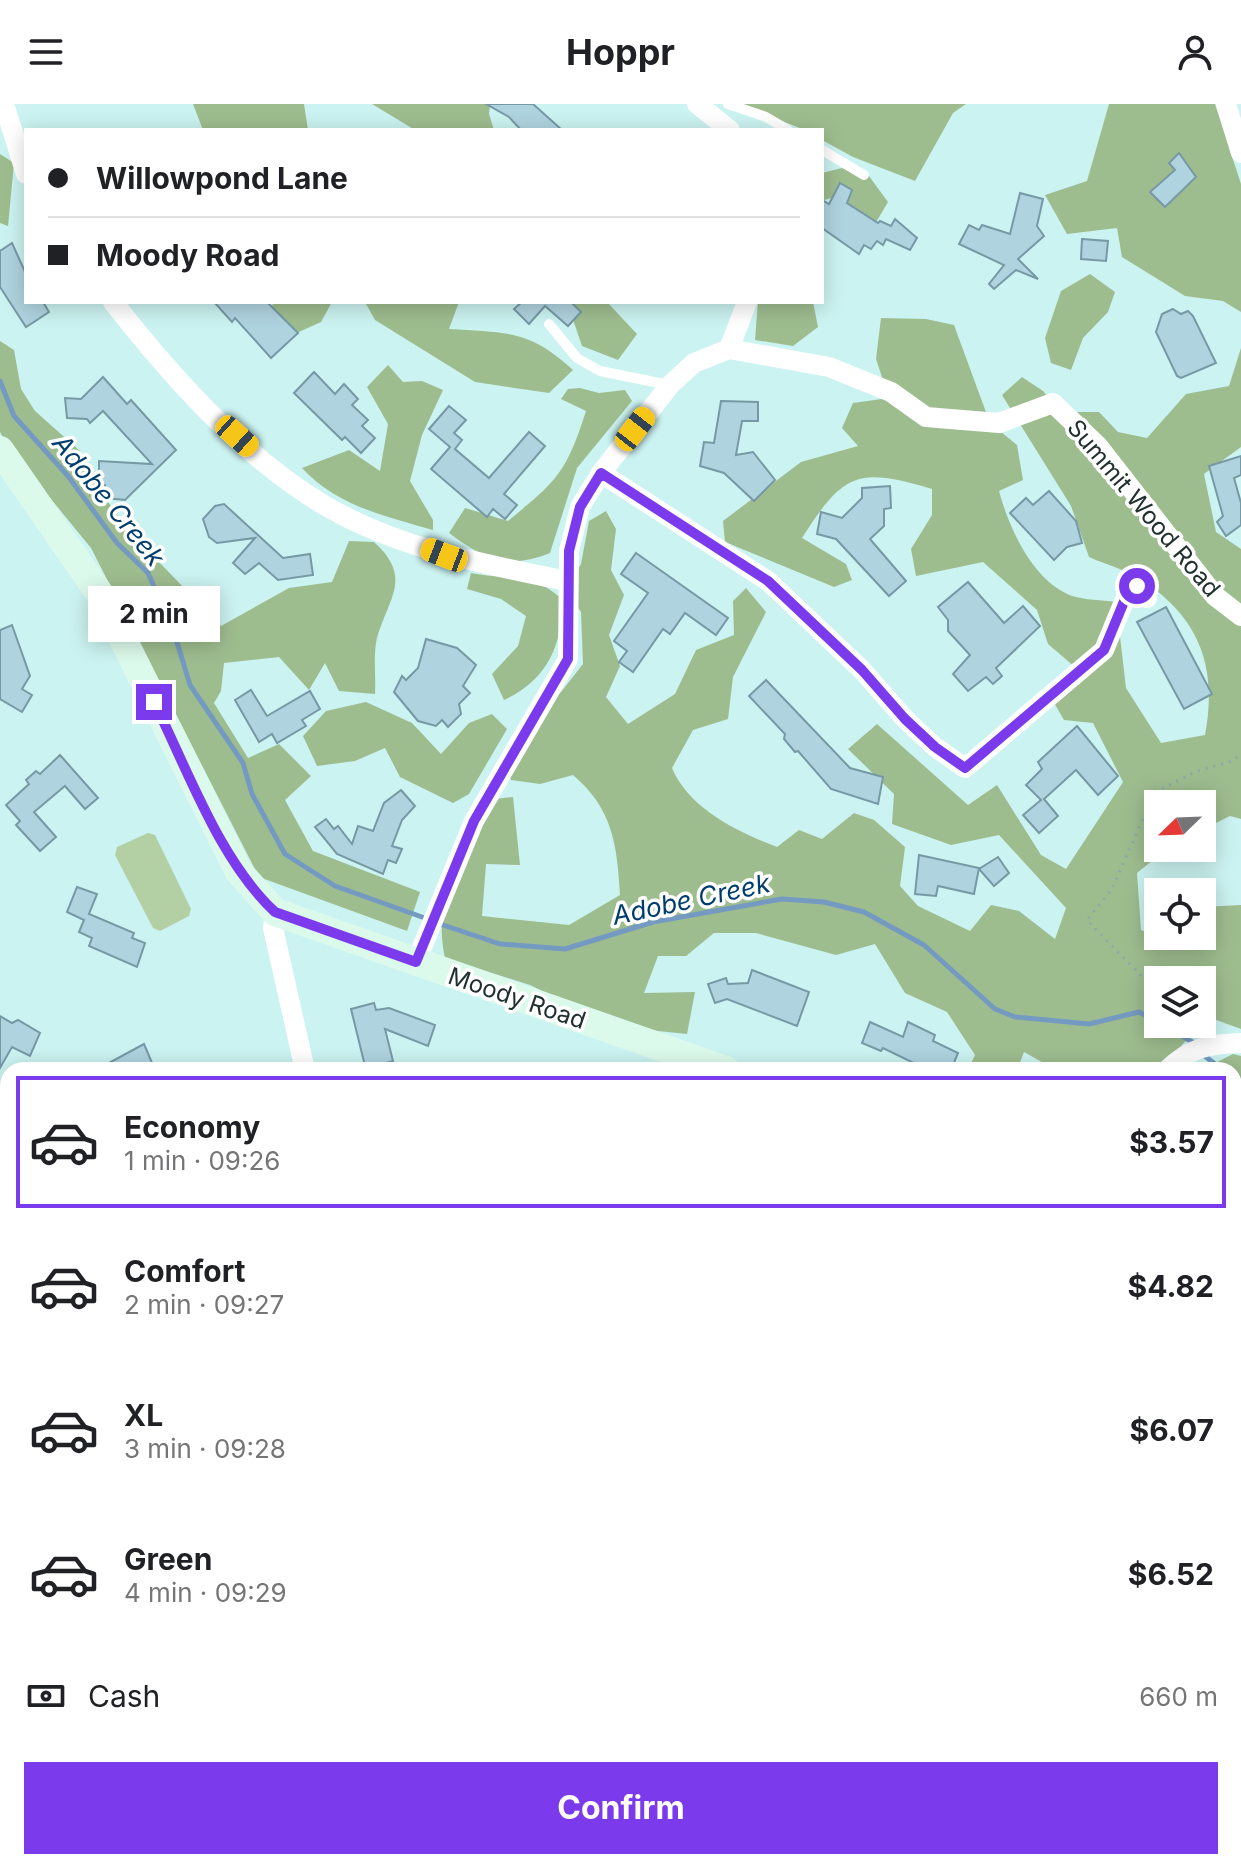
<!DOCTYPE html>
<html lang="en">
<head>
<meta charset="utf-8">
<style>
  :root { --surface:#fff; --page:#f2f2f2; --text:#202124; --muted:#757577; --line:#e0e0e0; --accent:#7c3aed }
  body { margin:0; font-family:Inter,sans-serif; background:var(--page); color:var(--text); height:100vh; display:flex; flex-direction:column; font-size:30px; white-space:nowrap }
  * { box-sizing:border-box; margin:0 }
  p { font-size:26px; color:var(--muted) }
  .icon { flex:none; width:44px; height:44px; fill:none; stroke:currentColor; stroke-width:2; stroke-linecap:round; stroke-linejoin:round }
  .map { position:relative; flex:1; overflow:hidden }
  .drawer { position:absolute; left:0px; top:958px; width:1242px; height:808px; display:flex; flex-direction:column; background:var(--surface); border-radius:24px 24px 0 0; box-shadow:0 4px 20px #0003 }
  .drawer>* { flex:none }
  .hud { position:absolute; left:24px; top:24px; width:800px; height:176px; border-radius:0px; box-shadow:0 4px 20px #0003; display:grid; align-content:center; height:176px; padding:0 24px; background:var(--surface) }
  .needle { width:52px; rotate:247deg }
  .fabs { position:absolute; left:1144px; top:686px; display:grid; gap:16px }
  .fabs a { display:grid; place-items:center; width:72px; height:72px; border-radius:0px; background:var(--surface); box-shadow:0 4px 20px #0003; font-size:40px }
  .end { position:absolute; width:36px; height:36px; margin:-18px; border:10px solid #7c3aed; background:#fff; box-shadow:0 0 0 4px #fff }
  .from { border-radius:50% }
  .bubble { position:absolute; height:56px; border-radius:0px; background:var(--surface); box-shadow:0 4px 20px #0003; font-size:26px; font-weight:700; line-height:56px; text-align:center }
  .car { position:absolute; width:24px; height:48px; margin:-24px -12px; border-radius:10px; box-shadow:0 0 6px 2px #0007; background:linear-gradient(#f5c518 24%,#345 0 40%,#f5c518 0 76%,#345 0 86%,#f5c518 0) }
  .hud b { display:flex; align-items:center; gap:28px; height:76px; font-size:30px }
  .hud b+b { border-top:2px solid var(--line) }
  .hud i { width:20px; height:20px; background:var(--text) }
  ul { padding:14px 0 0; list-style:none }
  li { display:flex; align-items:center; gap:24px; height:132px; margin:0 16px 12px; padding:0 8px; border:4px solid transparent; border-radius:0px }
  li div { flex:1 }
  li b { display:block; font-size:30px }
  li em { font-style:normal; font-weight:700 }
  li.on { border-color:var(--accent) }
  li>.icon { width:72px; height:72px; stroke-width:1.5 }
  .pay { display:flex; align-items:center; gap:20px; height:88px; padding:0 24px; font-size:30px }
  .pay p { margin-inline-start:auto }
  .action { display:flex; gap:16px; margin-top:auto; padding:16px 24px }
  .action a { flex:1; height:92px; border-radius:0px; background:var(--accent); color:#fff; font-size:32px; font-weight:700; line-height:92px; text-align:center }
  header { display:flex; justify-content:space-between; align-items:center; height:104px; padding:0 24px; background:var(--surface); font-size:36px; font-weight:700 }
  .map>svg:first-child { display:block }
  .green { fill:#b3cfa4 }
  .forest { fill:#9ebd8f }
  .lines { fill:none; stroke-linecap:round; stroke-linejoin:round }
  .stream { stroke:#759ac2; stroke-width:5 }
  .building { fill:#afd3df; stroke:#7799a5; stroke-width:2 }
  .path { stroke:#8baaa8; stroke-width:3; stroke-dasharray:2 6; stroke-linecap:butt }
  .lane { stroke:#fff; stroke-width:10 }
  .street { stroke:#fff; stroke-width:20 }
  .secondary { stroke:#dcfaec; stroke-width:28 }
  .route { stroke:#7c3aed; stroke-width:10 }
  .labels { text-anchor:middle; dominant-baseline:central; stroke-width:7; stroke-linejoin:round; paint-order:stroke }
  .street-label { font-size:24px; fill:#20302f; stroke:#fff }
  .water-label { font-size:26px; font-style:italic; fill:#003d6e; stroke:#fff }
</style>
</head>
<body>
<header><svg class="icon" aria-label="menu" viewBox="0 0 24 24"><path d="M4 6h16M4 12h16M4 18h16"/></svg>Hoppr<svg class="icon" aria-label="person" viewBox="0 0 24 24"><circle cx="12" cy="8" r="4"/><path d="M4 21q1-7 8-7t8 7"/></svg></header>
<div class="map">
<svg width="1241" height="1766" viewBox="0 0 1241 1766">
  <rect width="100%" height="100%" fill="#cbf3f1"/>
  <polygon class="green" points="148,729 155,731 191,805 189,812 160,827 153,824 115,751 117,743"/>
  <g class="forest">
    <polygon points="193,0 304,0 308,26 203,26"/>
    <polygon points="372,0 490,0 489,10 494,26 415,26"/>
    <polygon points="738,0 966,0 953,9 915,77 853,53 822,36 822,26 805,26"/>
    <polygon points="1109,0 1215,0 1241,80 1241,208 1223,197 1185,192 1122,153 1117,124 1067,130 1045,91 1087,77"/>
    <polygon points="0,50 14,59 8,122 0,119"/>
    <polygon points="842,64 869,72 888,98 875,120 837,92 822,97 822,69"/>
    <polygon points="1090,170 1115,188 1108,208 1083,234 1071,266 1051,259 1045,234 1061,187"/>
    <polygon points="275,198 332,198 321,218 281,236 270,204"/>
    <path d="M365 198H459L449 225C506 229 529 225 573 266L549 289 475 278 375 216Z"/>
    <polygon points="567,198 607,198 637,230 618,256 582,242"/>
    <polygon points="758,198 813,198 818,223 793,242 755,236"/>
    <path d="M881 214 926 215 954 221 990 319 1017 341 1023 376 999 387C1009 424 1033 478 1072 492 1085 496 1102 496 1116 498L1126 584 1161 639 1205 631C1217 567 1202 517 1146 479 1130 467 1107 461 1089 453L1071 402 1002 291 1022 273 1043 287 1061 308H1099L1118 328 1147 334 1186 290 1229 282 1241 244V343L1204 370 1216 428 1241 445V715L1230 712 1202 726V700H1158V744H1168L1137 769 1141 826 1158 832H1202V803L1241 801V925L1208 913 1202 919V876H1158V920H1201L1171 953 1169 966H1056L1024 948 1017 966H968L975 951 947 908 905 889 875 840 836 851 756 829H714L686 852H658L644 889 695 888 687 930 648 926 577 904 530 881 445 854C432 798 461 746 485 696L513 693 520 761 486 760 482 812 569 821 620 791C617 741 613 705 573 671L540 680 511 676 504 660 538 605 561 588 583 560 581 508 566 487 581 460 589 417 606 407 616 425 611 466 624 491 609 531 620 562 606 593 628 620 675 590 696 546 734 531 733 497 746 484 766 508 733 573 728 615 693 626 672 664C689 705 738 728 777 743L799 726 822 735 854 709 874 716 905 743 900 782 918 802 970 827 991 801 1019 807 1055 835 1066 804 999 731 951 741 892 720 894 690 848 645 877 620 968 701 997 681 1041 751 1066 765 1123 678 1093 619 1064 616 1053 597 1076 564 1048 540 1037 506 983 458 916 472 911 445 932 411V385C858 363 844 368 802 434L846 460 852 476 834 483 725 438 723 417 801 358 858 342 842 324 853 299 889 294 876 255Z"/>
    <path d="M0 237 14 246 21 285 35 307 80 347 95 379 126 424 221 522 289 484 332 478 349 437 374 438C413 473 389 493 377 534 373 550 376 573 375 590L339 587 325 559 309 586 279 553 224 559 221 587 214 599 248 654 279 640 311 672 285 696 313 747 420 788 407 827 259 773 91 444 10 345 0 328Z"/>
    <path d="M388 261 403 278 422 277 443 286 422 331 410 377 433 416V426C385 412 337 402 302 364L349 346 380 367 388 320 367 283Z"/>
    <path d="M580 284 599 289 625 286 632 297 577 364 550 449C507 466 484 455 449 429L465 404 508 417C558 376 566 369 586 307L561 295 568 285Z"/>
    <path d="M471 469C511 477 532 467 564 497 561 541 548 576 504 596L492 570 518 542 526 512 501 495 467 485Z"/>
    <polygon points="366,598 412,619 441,650 469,619 492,610 507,625 469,690 453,699 400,673 385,644 355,657 317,662 303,632 326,607"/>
    <polygon points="1233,950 1241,952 1241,1016 1234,1000 1234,966 1201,966"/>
  </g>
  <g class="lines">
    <g class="stream">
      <polyline points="0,277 14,312 68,372 117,439 148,469 173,525 190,581 243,659 252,690 285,750 335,782 422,813"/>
      <polyline points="437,819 500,840 565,845 653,818 782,795 824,798 864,808 924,841 995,905 1015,913 1089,920 1139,908 1158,918"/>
      <polyline points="1161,920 1194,939"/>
      <polyline points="1202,950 1223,966"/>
      <polyline points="1234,977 1241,987"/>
    </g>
  </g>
  <g class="building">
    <polygon points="486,0 533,0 562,26 521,26 509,13"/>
    <polygon points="1179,49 1196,73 1165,103 1150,88 1175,66 1169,59"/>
    <polygon points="840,79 852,86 847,99 878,119 880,117 891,122 895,115 917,134 910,146 886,135 883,141 877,137 871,145 864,141 859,150 822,124 822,96 829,100"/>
    <polygon points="1020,89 1043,95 1037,122 1044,132 1018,155 1038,175 1016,166 994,185 989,180 1004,161 959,140 969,121 979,126 982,121 1010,130"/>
    <polygon points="1082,135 1108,137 1106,157 1081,155"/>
    <polygon points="12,139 26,170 26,198 43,198 49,208 26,223 0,183 0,147"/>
    <polygon points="214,198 267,198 298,229 271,254 235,214 232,218"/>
    <polygon points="522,198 571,198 581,208 568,222 545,202 529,220 514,205"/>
    <polygon points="1173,205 1181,210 1188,207 1193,212 1216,259 1181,274 1177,272 1156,228 1162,210"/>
    <polygon points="314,268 335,290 344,280 358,295 352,301 368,316 362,322 375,334 361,349 345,333 342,336 294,289"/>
    <polygon points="103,273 127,300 131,296 176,346 125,396 105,394 105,381 99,380 99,357 152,360 103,307 90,319 87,315 67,314 65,294 81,295"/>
    <polygon points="721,297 758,298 758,317 742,317 736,351 753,348 775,376 754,397 724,369 700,362 704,338 714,339"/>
    <polygon points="449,302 466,316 454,329 462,336 455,345 489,374 529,328 545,342 504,390 517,401 505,415 493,405 487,413 431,365 450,343 429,325"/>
    <polygon points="1241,352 1241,371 1234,374 1241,399 1241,421 1226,432 1217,418 1223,412 1209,362"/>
    <polygon points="890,382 891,404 884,405 884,422 870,435 906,477 889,492 836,435 817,430 821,408 842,414 862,394 862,384"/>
    <polygon points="1049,387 1076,417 1082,439 1067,443 1054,456 1010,409 1026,394 1033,401"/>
    <polygon points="224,400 283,454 310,450 313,471 278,476 259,459 245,470 233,459 255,434 217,439 209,433 203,415 215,402"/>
    <polygon points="636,449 728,514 716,531 685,509 670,530 663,525 633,568 619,558 627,547 614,537 648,489 621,470"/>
    <polygon points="968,478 1004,519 1023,502 1040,522 996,564 1002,572 993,580 986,573 968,587 953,570 970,551 948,527 948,516 938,503"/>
    <polygon points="1166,503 1212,590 1184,605 1137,518"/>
    <polygon points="12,521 30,572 22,585 32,591 22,608 0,595 0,526"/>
    <polygon points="426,535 457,544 476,561 463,582 470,589 459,600 461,610 448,623 442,616 436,622 418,617 394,588 402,572 406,576 418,564"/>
    <polygon points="766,576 850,664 883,673 878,700 831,685 798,647 795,648 784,635 785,630 749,592"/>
    <polygon points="251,586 267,612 310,587 320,605 302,616 306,622 277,639 272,630 259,638 235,596"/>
    <polygon points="1077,622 1118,672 1098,691 1076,666 1044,695 1058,712 1039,729 1023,711 1041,696 1026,681 1042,665 1038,658"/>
    <polygon points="60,651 98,694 85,705 65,682 34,708 56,733 40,747 16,721 20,717 6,701 29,680 26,676 36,667 40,670"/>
    <polygon points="401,686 415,702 402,716 392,742 402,745 396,759 388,756 383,770 337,750 315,723 326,715 334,725 338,722 352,740 358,722 373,727 384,699"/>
    <polygon points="919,751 979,764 974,790 938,782 936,792 915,790"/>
    <polygon points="998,753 1009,769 994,782 979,765"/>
    <polygon points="77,783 97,790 89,810 134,829 132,834 145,839 137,863 89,842 92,834 79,828 84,816 67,808"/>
    <polygon points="752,866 809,888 797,922 727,895 715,899 708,880 726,874 728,880 748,879"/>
    <polygon points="374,899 376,906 389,904 435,921 428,942 385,925 393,957 386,959 388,966 366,966 351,905"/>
    <polygon points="0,912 12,919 18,916 40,929 30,952 12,943 0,964"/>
    <polygon points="870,918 903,933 908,918 935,931 933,937 958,949 951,966 919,966 920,962 883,944 881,947 862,939"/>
    <polygon points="144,940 155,966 96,966"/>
  </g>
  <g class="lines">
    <g class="path">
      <path d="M1158 889 1087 816 1112 785 1155 687C1172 681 1188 670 1204 665 1219 660 1229 661 1241 650"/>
      <polyline points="1186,920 1194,929"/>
      <polyline points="484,1758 486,1766"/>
    </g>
    <g class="lane">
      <polyline points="728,0 766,13 788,26"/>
      <polyline points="822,46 864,71"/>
      <polyline points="549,220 577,254 600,267 669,281"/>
      <polyline points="110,1766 125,1758"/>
    </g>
    <g class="street">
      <polyline points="4,0 26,70"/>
      <polyline points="697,0 730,26"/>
      <polyline points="1226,0 1241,49"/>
      <path d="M113 198C171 272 242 352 324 401 398 445 484 460 567 477"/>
      <polyline points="729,245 829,263 891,288 926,313 999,319 1053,299 1098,342 1215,492 1241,512"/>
      <polyline points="601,369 768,477 862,566 905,615 935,643 965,664 1104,546 1130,483 1137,482 1147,494"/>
      <polyline points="275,808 273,824 305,966"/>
      <polyline points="416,858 474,717 568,555 569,447 580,403 601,369 670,281 694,259 729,245 747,198"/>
      <path d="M1167 966C1191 943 1209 940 1241 939"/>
      <polyline points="0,995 8,994"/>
      <polyline points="1234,1370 1241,1359"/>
      <polyline points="510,1758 513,1766"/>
      <polyline points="620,1766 627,1758"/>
    </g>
    <g class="secondary">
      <polyline points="0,346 102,493 239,768 275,808 726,966"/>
      <polyline points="1234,1199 1241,1208"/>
    </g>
  </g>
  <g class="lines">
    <path class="route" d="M154 598C188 666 219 756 275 808L416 858 474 717 568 555 569 447 580 403 601 369 768 477 862 566 905 615 935 643 965 664 1104 546 1130 483 1137 482"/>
  </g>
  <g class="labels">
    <g class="street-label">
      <text transform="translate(1144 404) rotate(50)">Summit Wood Road</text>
      <text transform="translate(517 894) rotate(19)">Moody Road</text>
    </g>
    <g class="water-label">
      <text transform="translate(109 396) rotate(51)">Adobe Creek</text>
      <text transform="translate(691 795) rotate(-12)">Adobe Creek</text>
    </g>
  </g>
</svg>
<div class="fabs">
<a><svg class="needle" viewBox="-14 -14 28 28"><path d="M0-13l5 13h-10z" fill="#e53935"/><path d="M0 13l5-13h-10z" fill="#757577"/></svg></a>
<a><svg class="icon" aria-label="locate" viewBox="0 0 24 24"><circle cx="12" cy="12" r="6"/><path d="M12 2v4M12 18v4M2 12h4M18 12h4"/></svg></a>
<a><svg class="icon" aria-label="layers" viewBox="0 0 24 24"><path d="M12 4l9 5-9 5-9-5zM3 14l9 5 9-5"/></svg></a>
</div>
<i class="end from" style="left:1137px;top:482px"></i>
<i class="end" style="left:154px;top:598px"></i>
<div class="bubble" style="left:88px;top:482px;width:132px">2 min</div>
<i class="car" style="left:635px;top:325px;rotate:38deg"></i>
<i class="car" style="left:237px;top:332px;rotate:132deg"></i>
<i class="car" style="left:444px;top:451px;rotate:291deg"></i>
<div class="hud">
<b><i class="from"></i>Willowpond Lane</b>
<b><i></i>Moody Road</b>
</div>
<section class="drawer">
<ul>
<li class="on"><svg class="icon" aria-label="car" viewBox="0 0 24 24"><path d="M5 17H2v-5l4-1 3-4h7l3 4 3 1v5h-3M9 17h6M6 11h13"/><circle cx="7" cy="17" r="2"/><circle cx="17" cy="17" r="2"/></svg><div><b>Economy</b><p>1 min · 09:26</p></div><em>$3.57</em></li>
<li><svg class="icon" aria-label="car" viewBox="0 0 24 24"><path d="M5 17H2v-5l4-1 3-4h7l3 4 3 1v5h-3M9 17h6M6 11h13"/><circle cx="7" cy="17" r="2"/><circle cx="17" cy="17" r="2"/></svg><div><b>Comfort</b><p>2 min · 09:27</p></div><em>$4.82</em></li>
<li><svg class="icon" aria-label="car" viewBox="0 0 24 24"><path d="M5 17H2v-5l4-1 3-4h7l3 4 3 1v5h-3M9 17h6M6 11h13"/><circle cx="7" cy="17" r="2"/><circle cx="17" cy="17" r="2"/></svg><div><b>XL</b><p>3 min · 09:28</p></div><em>$6.07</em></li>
<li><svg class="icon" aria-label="car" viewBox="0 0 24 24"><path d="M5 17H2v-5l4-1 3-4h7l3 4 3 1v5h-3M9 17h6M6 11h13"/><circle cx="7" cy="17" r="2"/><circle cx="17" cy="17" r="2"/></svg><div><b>Green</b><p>4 min · 09:29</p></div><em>$6.52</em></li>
</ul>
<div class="pay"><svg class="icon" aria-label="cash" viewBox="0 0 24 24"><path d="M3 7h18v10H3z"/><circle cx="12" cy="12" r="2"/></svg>Cash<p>660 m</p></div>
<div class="action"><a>Confirm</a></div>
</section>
</div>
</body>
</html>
